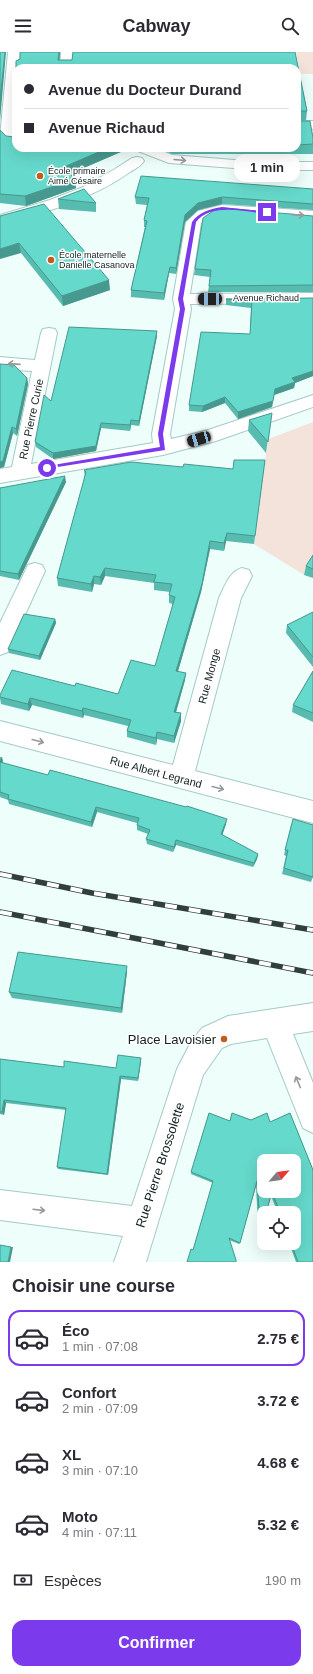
<!DOCTYPE html>
<html lang="fr">
<head>
<meta charset="utf-8">
<style>
  :root { --surface:#fff; --page:#f2f2f3; --text:#2b2b33; --muted:#7c7c81; --line:#e1e1e2; --accent:#7c3aed }
  body { margin:0; font-family:Helvetica,sans-serif; background:var(--page); color:var(--text); height:100vh; display:flex; flex-direction:column; font-size:15px; white-space:nowrap }
  * { box-sizing:border-box; margin:0 }
  p { font-size:13px; color:var(--muted) }
  .icon { flex:none; width:22px; height:22px; fill:none; stroke:currentColor; stroke-width:2; stroke-linecap:round; stroke-linejoin:round }
  .map { position:relative; height:1210px; overflow:hidden }
  .panel { display:flex; flex-direction:column; background:var(--surface); flex:1 }
  .panel>* { flex:none }
  .top-card { position:absolute; left:12px; top:12px; width:289px; height:88px; border-radius:12px; box-shadow:0 4px 16px #0002; display:grid; align-content:center; height:88px; padding:0 12px; background:var(--surface) }
  .needle { width:26px; rotate:62deg }
  .buttons { position:absolute; left:257px; top:1102px; display:grid; gap:8px }
  .buttons a { display:grid; place-items:center; width:44px; height:44px; border-radius:8px; background:var(--surface); box-shadow:0 4px 16px #0002; font-size:20px }
  .end { position:absolute; width:18px; height:18px; margin:-9px; border:5px solid #7c3aed; background:#fff; box-shadow:0 0 0 2px #fff }
  .from { border-radius:50% }
  .bubble { position:absolute; height:28px; border-radius:12px; background:var(--surface); box-shadow:0 4px 16px #0002; font-size:13px; font-weight:600; line-height:28px; text-align:center }
  .car { position:absolute; width:12px; height:24px; margin:-12px -6px; border-radius:5px; box-shadow:0 0 3px 1px #0007; background:linear-gradient(#222 24%,#8ab4d8 0 40%,#222 0 76%,#8ab4d8 0 86%,#222 0) }
  .top-card b { display:flex; align-items:center; gap:14px; height:38px; font-size:15px }
  .top-card b+b { border-top:1px solid var(--line) }
  .top-card i { width:10px; height:10px; background:var(--text) }
  ul { padding:0; list-style:none }
  li { display:flex; align-items:center; gap:12px; height:56px; margin:0 8px 6px; padding:0 4px; border:2px solid transparent; border-radius:12px }
  li div { flex:1 }
  li b { display:block; font-size:15px }
  li em { font-style:normal; font-weight:600 }
  li.selected { border-color:var(--accent) }
  li>.icon { width:36px; height:36px; stroke-width:1.5 }
  h2 { padding:0 12px; font-size:18px; line-height:48px }
  .pay { display:flex; align-items:center; gap:10px; height:44px; padding:0 12px; font-size:15px }
  .pay p { margin-inline-start:auto }
  .action { display:flex; gap:8px; margin-top:auto; padding:8px 12px }
  .action a { flex:1; height:46px; border-radius:12px; background:var(--accent); color:#fff; font-size:16px; font-weight:600; line-height:46px; text-align:center }
  header { display:flex; justify-content:space-between; align-items:center; height:52px; padding:0 12px; background:var(--surface); font-size:18px; font-weight:600 }
  .map>svg:first-child { display:block }
  .green { fill:#f3e3db }
  .lines { fill:none; stroke-linecap:round; stroke-linejoin:round }
  .minor-casing { stroke:#a4cac4; stroke-width:2 }
  .minor { fill:#fff; fill-rule:evenodd }
  .rail-casing { stroke:#303e3c; stroke-width:5.5 }
  .rail { stroke:#fff; stroke-width:4; stroke-dasharray:12; stroke-linecap:butt }
  .wall { fill:#57bbaf; fill-rule:evenodd }
  .shaded-wall { fill:#47988e }
  .building { fill:#65d9cb; stroke:#47988e; fill-rule:evenodd }
  .oneway { stroke:#959b9a }
  .route { fill:#7c3aed }
  .poi-dot { fill:#bf5d1f; stroke:#fff; stroke-width:1.5 }
  .labels { text-anchor:middle; dominant-baseline:central; stroke-width:3; stroke-linejoin:round; paint-order:stroke }
  .far-poi-label { font-size:9px; fill:#13211f; stroke:#fff; text-anchor:start }
  .far-street-label { font-size:9px; fill:#13211f; stroke:#fff }
  .street-label { font-size:11px; fill:#13211f; stroke:#fff }
  .near-poi-label { font-size:13px; fill:#13211f; stroke:#fff; text-anchor:end }
  .near-street-label { font-size:13px; fill:#13211f; stroke:#fff }
</style>
</head>
<body>
<header><svg class="icon" aria-label="menu" viewBox="0 0 24 24"><path d="M4 6h16M4 12h16M4 18h16"/></svg>Cabway<svg class="icon" aria-label="search" viewBox="0 0 24 24"><circle cx="10" cy="10" r="6"/><path d="M15 15l6 6"/></svg></header>
<div class="map">
<svg width="313" height="1210" viewBox="0 0 313 1210">
  <rect width="100%" height="100%" fill="#eefefb"/>
  <g class="green">
    <polygon points="296,0 313,0 313,22 300,22"/>
    <polygon points="313,370 313,509 304,523 254,492 268,387"/>
  </g>
  <g class="lines">
    <defs>
      <g id="minor">
        <polygon points="8,0 20,0 19,16 16,16 14,83 16,85 16,93 8,92 0,85"/>
        <polygon points="61,0 73,0 72,16 60,16"/>
        <rect x="297" y="69" width="16" height="8"/>
        <polygon points="136,96 155,96 172,103 259,110 313,110 313,118 259,118 169,111 138,99"/>
        <path d="M137 105 142 106 144 109C141 114 135 117 130 120 92 147 45 161 0 173V163L50 148 83 135 115 117 132 106Z"/>
        <polygon points="222,153 313,159 313,169 222,161 212,164 201,171 190,242 313,241 313,251 190,252 191,257 170,382 171,387 205,379 313,343 313,355 216,389 163,403 0,431 0,417 12,415 32,319 0,317 0,305 35,308 41,281 43,277 49,276 55,277 57,281 31,412 153,391 152,382 175,257 173,247 186,170 198,159"/>
        <polygon points="35,511 42,513 45,519 8,600 0,603 0,571 28,513"/>
        <path d="M242 516 249 518 252 524 241 546 195 719 313 749V771L0 689V669L173 713 219 546C225 534 229 520 242 516Z"/>
        <polygon points="313,951 313,979 293,982 313,1031 313,1081 303,1076 267,986 231,992 222,996 203,1023 146,1210 114,1210 123,1184 0,1168 0,1138 132,1154 177,1017 191,990 202,976 228,964"/>
      </g>
    </defs>
    <use href="#minor" class="minor-casing"/>
    <use href="#minor" class="minor"/>
    <defs>
      <g id="rail">
        <polyline points="0,822 92,841 313,878"/>
        <polyline points="0,860 313,921"/>
      </g>
    </defs>
    <use href="#rail" class="rail-casing"/>
    <use href="#rail" class="rail"/>
  </g>
  <g class="wall">
    <polygon points="20,0 60,0 59,8 72,8 73,0 295,0 307,59 306,68 297,68 297,16 16,16 16,9 20,7"/>
    <polygon points="16,23 16,83 14,73"/>
    <polygon points="297,68 313,86 313,102 172,102 159,96 297,96"/>
    <polygon points="0,78 16,96 130,96 70,122 75,127 76,136 26,154 0,151"/>
    <polygon points="313,137 313,158 222,152 198,158 185,170 176,222 169,221 164,248 131,245 131,238 145,175 144,175 144,168 147,153 136,152 135,145"/>
    <polygon points="58,147 96,151 96,160 59,157"/>
    <polygon points="0,164 110,238 63,254 21,201"/>
    <polygon points="313,164 313,240 208,240 210,225 194,223 195,217"/>
    <polygon points="313,246 313,324 295,331 294,336 274,343 272,355 238,367 225,351 202,360 189,359 189,353 250,282 251,256 226,253 226,247"/>
    <polygon points="157,284 139,374 131,373 130,379 101,376 96,399 53,407 36,395 35,390 51,349"/>
    <polygon points="0,312 27,326 28,332 17,384 13,381 4,415 0,416"/>
    <polygon points="249,368 270,372 266,401 248,379"/>
    <polygon points="265,408 254,492 226,489 224,499 210,497 201,540 178,619 185,628 176,660 181,669 174,691 157,687 156,693 127,685 127,679 128,674 84,663 83,666 32,653 29,659 1,652 0,646 0,643 75,634 118,642 155,614 173,552 169,551 169,543 170,540 154,538 154,531 105,524 101,533 94,532 92,540 58,534 57,526 85,425 84,418 183,415 233,417"/>
    <polygon points="66,430 19,528 0,524 0,436"/>
    <polygon points="313,503 313,526 304,523 306,514"/>
    <polygon points="313,560 313,615 286,581 287,573"/>
    <polygon points="55,567 56,571 40,608 9,601 8,597"/>
    <polygon points="313,619 313,670 292,660 293,653"/>
    <polygon points="0,705 2,705 3,711 226,772 222,783 258,802 257,807 253,815 176,793 173,800 147,792 146,787 148,782 137,778 137,771 97,760 92,775 9,752 8,748 0,745"/>
    <polygon points="291,773 313,825 311,830 282,822 286,804 284,803"/>
    <polygon points="127,920 122,961 12,946 9,940"/>
    <polygon points="141,1006 141,1009 138,1029 121,1027 108,1123 58,1117 57,1115 66,1058 6,1051 4,1063 0,1062 0,1007 64,1015 116,1016"/>
    <path d="M209 1061 230 1069 232 1061 251 1068 267 1061 270 1070 290 1061 313 1118V1210H296L289 1191H294V1161H278L271 1144 266 1161H264V1169L263 1173 261 1174 258 1173 256 1134 240 1191 239 1192 229 1188 236 1208V1210H187L191 1198V1197L193 1198 213 1131 191 1122ZM264 1109H294V1139H264Z"/>
  </g>
  <g class="shaded-wall">
    <polygon points="5,0 6,0 0,69 0,48"/>
    <polygon points="59,0 60,0 59,16 58,8"/>
    <polygon points="108,96 130,96 65,124 64,115"/>
    <polygon points="75,127 76,136 26,154 25,144"/>
    <polygon points="222,145 222,152 198,158 185,170 176,222 176,216 185,163 198,151"/>
    <polygon points="19,191 21,201 0,207 0,197"/>
    <polygon points="170,215 169,221 164,248 164,241"/>
    <polygon points="109,228 110,238 63,254 62,244"/>
    <polygon points="157,279 157,284 139,374 139,369"/>
    <polygon points="313,319 313,324 295,331 294,336 274,343 275,337 292,326"/>
    <polygon points="27,326 28,332 17,384 16,377"/>
    <polygon points="225,345 225,351 202,360 203,354"/>
    <polygon points="273,349 272,355 238,367 238,360"/>
    <polygon points="131,368 131,373 130,379 130,373"/>
    <polygon points="101,371 101,376 96,399 53,407 53,401"/>
    <polygon points="12,375 13,381 4,415 0,416 0,410"/>
    <polygon points="65,424 66,430 19,528 18,522"/>
    <polygon points="227,481 226,489 224,499 224,491"/>
    <polygon points="210,489 210,497 201,540 176,626 176,619"/>
    <polygon points="105,516 105,524 101,533 100,525"/>
    <polygon points="94,524 94,532 92,540 91,532"/>
    <polygon points="55,567 56,571 40,608 39,604"/>
    <polygon points="186,621 185,628 174,667 174,660"/>
    <polygon points="30,646 32,653 29,659 28,652"/>
    <polygon points="83,656 84,663 83,666 82,659"/>
    <polygon points="181,661 181,669 174,691 174,684"/>
    <polygon points="157,680 157,687 156,693 156,686"/>
    <polygon points="2,705 3,711 1,716 0,713 0,708"/>
    <polygon points="96,755 97,760 92,775 91,770"/>
    <polygon points="227,767 226,772 221,787 221,782"/>
    <polygon points="176,788 176,793 173,800 174,795"/>
    <polygon points="258,802 257,807 253,815 254,811"/>
    <polygon points="127,914 127,920 122,961 121,956"/>
    <polygon points="141,1006 141,1009 138,1029 138,1026"/>
    <polygon points="120,1024 121,1027 108,1123 107,1122"/>
    <polygon points="4,1048 6,1051 4,1063 2,1060"/>
    <polygon points="11,1195 13,1195 10,1210 8,1210"/>
  </g>
  <g class="building">
    <polygon points="0,0 5,0 0,48"/>
    <polygon points="20,0 59,0 58,8 72,8 73,0 295,0 307,59 297,59 297,16 16,16 16,9 20,7"/>
    <polygon points="16,23 16,75 14,73"/>
    <polygon points="297,68 298,69 310,69 313,86 313,92 297,93"/>
    <polygon points="0,78 6,84 15,85 16,84 16,96 108,96 64,115 75,127 25,144 0,142"/>
    <polygon points="141,124 313,137 313,152 222,145 198,151 185,163 176,216 170,215 164,241 131,238 147,169 144,168 149,146 135,145"/>
    <polygon points="84,137 96,151 58,147"/>
    <polygon points="44,152 109,228 62,244 19,191 0,197 0,164"/>
    <polygon points="223,156 313,164 313,233 209,234 211,218 195,217 203,166 213,159"/>
    <polygon points="313,246 313,319 292,326 295,330 275,337 273,349 238,360 225,345 203,354 189,353 201,280 250,282 252,249 226,247"/>
    <polygon points="69,275 157,279 139,369 131,368 130,373 101,371 96,394 53,401 35,390 44,343 51,349"/>
    <polygon points="0,312 14,313 27,326 16,377 12,375 3,409 0,410"/>
    <polygon points="272,361 268,390 249,368"/>
    <polygon points="234,408 265,408 255,484 227,481 224,491 210,489 202,532 176,619 186,621 174,660 181,661 174,684 157,680 156,686 127,679 131,668 83,656 82,659 30,646 28,652 0,645 0,643 12,618 75,634 76,631 118,642 131,608 155,614 175,545 169,543 172,532 154,530 156,523 105,516 100,525 94,524 91,532 57,526 86,420 84,418 131,410 183,415 184,412 233,417"/>
    <polygon points="65,424 18,522 0,519 0,436"/>
    <polygon points="313,503 313,517 306,514"/>
    <polygon points="313,560 313,605 287,573"/>
    <polygon points="24,562 55,567 39,604 8,597"/>
    <polygon points="313,619 313,661 293,653"/>
    <polygon points="0,710 48,723 50,718 186,755 187,754 227,767 221,782 258,802 254,811 176,788 174,795 146,787 150,778 137,773 139,766 96,755 91,770 8,747 9,743 0,740"/>
    <polygon points="293,767 313,773 313,825 284,816 288,798 285,798"/>
    <polygon points="18,900 127,914 121,956 9,940"/>
    <polygon points="118,1003 141,1006 138,1026 120,1024 107,1122 57,1115 66,1056 4,1048 2,1060 0,1060 0,1007 64,1015 64,1009 116,1016"/>
    <path d="M209 1061 230 1069 232 1061 251 1068 267 1061 270 1070 290 1061 313 1118V1210H298L291 1191H294V1161H280L272 1140 266 1161H264V1169L263 1173 260 1172 257 1129 240 1191 229 1186 236 1208V1210H187L191 1197 193 1198 213 1129 191 1120ZM264 1109H294V1139H264Z"/>
    <polygon points="0,1193 11,1195 8,1210 0,1210"/>
  </g>
  <defs><path id="oneway-shaft" d="M-6 0H5M1.5-3L5.5 0L1.5 3" fill="none" stroke-width="1.6" stroke-linecap="round" stroke-linejoin="round"/></defs>
  <g class="oneway">
    <use href="#oneway-shaft" transform="translate(180 108) rotate(5)"/>
    <use href="#oneway-shaft" transform="translate(298 163) rotate(4)"/>
    <use href="#oneway-shaft" transform="translate(14 312) rotate(-176)"/>
    <use href="#oneway-shaft" transform="translate(38 689) rotate(15)"/>
    <use href="#oneway-shaft" transform="translate(218 736) rotate(14)"/>
    <use href="#oneway-shaft" transform="translate(298 1030) rotate(-112)"/>
    <use href="#oneway-shaft" transform="translate(39 1158) rotate(7)"/>
  </g>
  <path class="route" d="M222 155 270 160 267 162C247 160 211 150 196 170L183 247 185 257 163 382 165 398 45 417 44 416 47 414 160 395 158 382 180 257 178 247 192 170C199 160 210 157 222 155Z"/>
  <g class="poi-dot">
    <circle cx="40" cy="124" r="4"/>
    <circle cx="51" cy="208" r="4"/>
    <circle cx="224" cy="987" r="4"/>
  </g>
  <g class="labels">
    <g class="far-poi-label">
      <text x="48" y="119">École primaire<tspan x="48" dy="10">Aimé Césaire</tspan></text>
      <text x="59" y="203">École maternelle<tspan x="59" dy="10">Danielle Casanova</tspan></text>
    </g>
    <g class="far-street-label">
      <text x="266" y="246">Avenue Richaud</text>
    </g>
    <g class="street-label">
      <text transform="translate(31 367) rotate(-78)">Rue Pierre Curie</text>
      <text transform="translate(209 624) rotate(-75)">Rue Monge</text>
      <text transform="translate(156 720) rotate(15)">Rue Albert Legrand</text>
    </g>
    <g class="near-poi-label">
      <text x="216" y="987">Place Lavoisier</text>
    </g>
    <g class="near-street-label">
      <text transform="translate(160 1113) rotate(-72)">Rue Pierre Brossolette</text>
    </g>
  </g>
</svg>
<div class="buttons">
<a><svg class="needle" viewBox="-14 -14 28 28"><path d="M0-13l5 13h-10z" fill="#e53935"/><path d="M0 13l5-13h-10z" fill="#7c7c81"/></svg></a>
<a><svg class="icon" aria-label="locate" viewBox="0 0 24 24"><circle cx="12" cy="12" r="6"/><path d="M12 2v4M12 18v4M2 12h4M18 12h4"/></svg></a>
</div>
<i class="end from" style="left:47px;top:416px"></i>
<i class="end" style="left:267px;top:160px"></i>
<div class="bubble" style="left:234px;top:102px;width:66px">1 min</div>
<i class="car" style="left:210px;top:247px;rotate:270deg"></i>
<i class="car" style="left:199px;top:387px;rotate:254deg"></i>
<div class="top-card">
<b><i class="from"></i>Avenue du Docteur Durand</b>
<b><i></i>Avenue Richaud</b>
</div>
</div>
<section class="panel">
<h2>Choisir une course</h2>
<ul>
<li class="selected"><svg class="icon" aria-label="car" viewBox="0 0 24 24"><path d="M5 17H2v-5l4-1 3-4h7l3 4 3 1v5h-3M9 17h6M6 11h13"/><circle cx="7" cy="17" r="2"/><circle cx="17" cy="17" r="2"/></svg><div><b>Éco</b><p>1 min · 07:08</p></div><em>2.75 €</em></li>
<li><svg class="icon" aria-label="car" viewBox="0 0 24 24"><path d="M5 17H2v-5l4-1 3-4h7l3 4 3 1v5h-3M9 17h6M6 11h13"/><circle cx="7" cy="17" r="2"/><circle cx="17" cy="17" r="2"/></svg><div><b>Confort</b><p>2 min · 07:09</p></div><em>3.72 €</em></li>
<li><svg class="icon" aria-label="car" viewBox="0 0 24 24"><path d="M5 17H2v-5l4-1 3-4h7l3 4 3 1v5h-3M9 17h6M6 11h13"/><circle cx="7" cy="17" r="2"/><circle cx="17" cy="17" r="2"/></svg><div><b>XL</b><p>3 min · 07:10</p></div><em>4.68 €</em></li>
<li><svg class="icon" aria-label="car" viewBox="0 0 24 24"><path d="M5 17H2v-5l4-1 3-4h7l3 4 3 1v5h-3M9 17h6M6 11h13"/><circle cx="7" cy="17" r="2"/><circle cx="17" cy="17" r="2"/></svg><div><b>Moto</b><p>4 min · 07:11</p></div><em>5.32 €</em></li>
</ul>
<div class="pay"><svg class="icon" aria-label="cash" viewBox="0 0 24 24"><path d="M3 7h18v10H3z"/><circle cx="12" cy="12" r="2"/></svg>Espèces<p>190 m</p></div>
<div class="action"><a>Confirmer</a></div>
</section>
</body>
</html>
